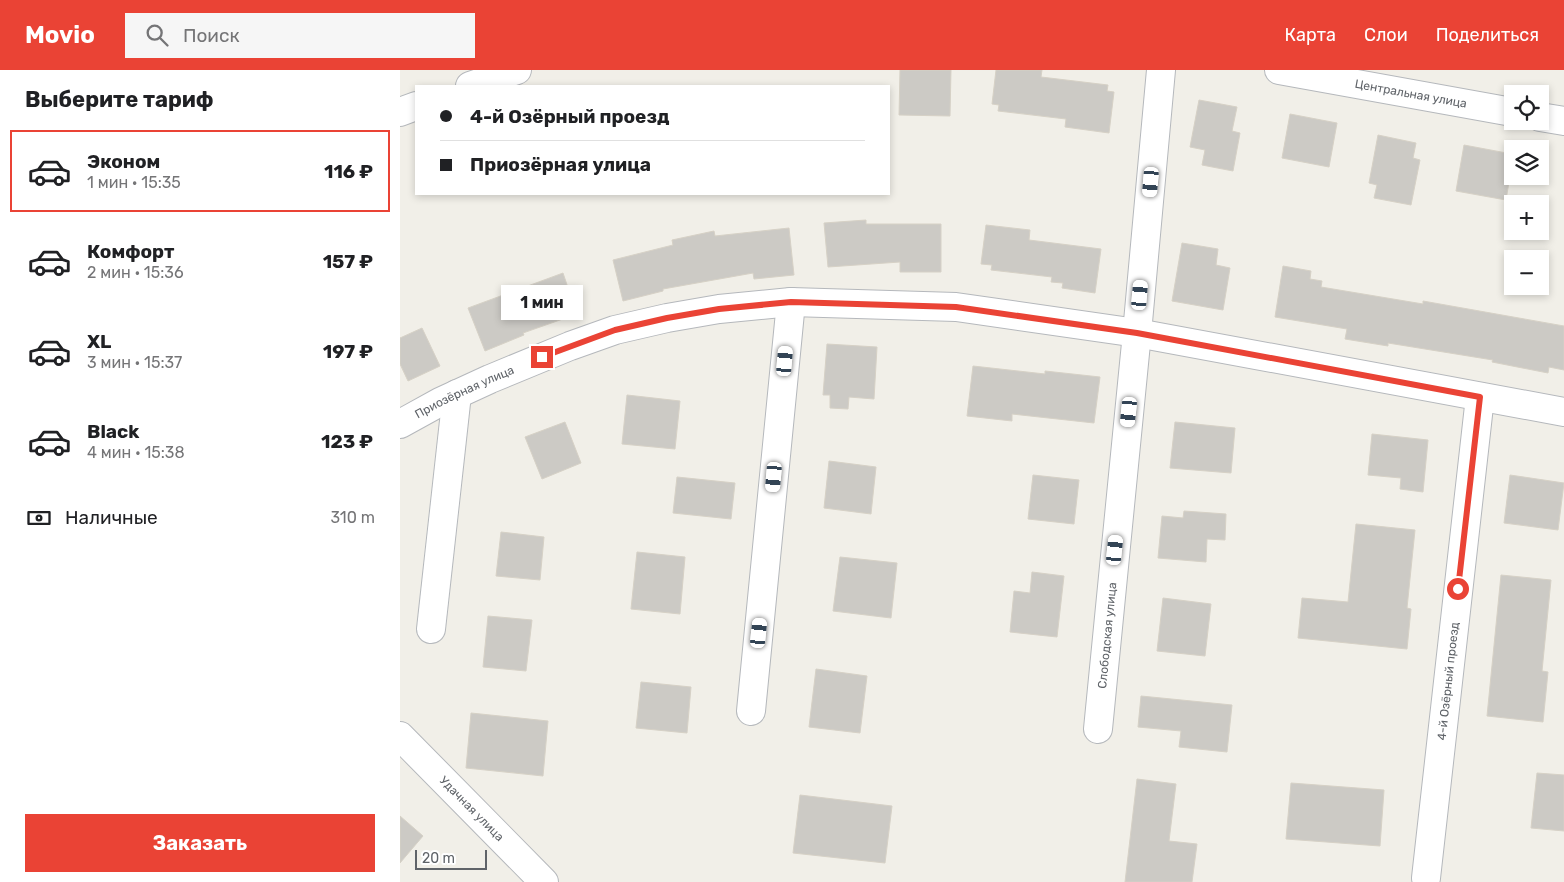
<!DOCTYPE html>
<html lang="ru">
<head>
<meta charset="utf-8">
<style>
  :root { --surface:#fff; --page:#f6f6f6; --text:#202124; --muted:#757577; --line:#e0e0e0; --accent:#ea4335 }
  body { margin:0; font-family:Rubik,sans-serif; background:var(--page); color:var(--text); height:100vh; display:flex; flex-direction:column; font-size:19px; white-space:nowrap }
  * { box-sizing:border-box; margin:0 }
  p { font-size:16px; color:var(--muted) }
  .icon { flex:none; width:28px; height:28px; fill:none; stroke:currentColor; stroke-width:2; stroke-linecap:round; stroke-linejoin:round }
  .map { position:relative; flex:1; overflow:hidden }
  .drawer { display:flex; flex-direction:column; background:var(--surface); width:400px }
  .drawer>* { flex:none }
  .banner { position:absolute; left:15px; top:15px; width:475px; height:110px; border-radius:0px; box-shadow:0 2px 8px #0003; display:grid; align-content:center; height:110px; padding:0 25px; background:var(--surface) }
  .controls { position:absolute; left:1104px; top:15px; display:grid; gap:10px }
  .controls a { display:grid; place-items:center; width:45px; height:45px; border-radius:0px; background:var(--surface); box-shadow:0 2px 8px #0003; font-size:25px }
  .scale { position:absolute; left:15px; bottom:12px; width:72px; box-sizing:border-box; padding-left:5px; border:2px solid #5f6368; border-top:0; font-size:14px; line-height:18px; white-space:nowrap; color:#5f6368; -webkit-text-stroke:4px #fff; paint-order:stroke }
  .end { position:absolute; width:22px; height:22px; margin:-11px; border:6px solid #ea4335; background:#fff; box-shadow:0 0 0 2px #fff }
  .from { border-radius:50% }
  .bubble { position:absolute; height:35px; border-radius:0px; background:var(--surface); box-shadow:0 2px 8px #0003; font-size:16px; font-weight:700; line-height:35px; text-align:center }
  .car { position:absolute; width:15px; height:30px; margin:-15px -8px; border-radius:6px; box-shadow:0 0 4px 1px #0007; background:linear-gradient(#fff 24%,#345 0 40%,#fff 0 76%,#345 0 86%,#fff 0) }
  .banner b { display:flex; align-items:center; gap:18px; height:48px; font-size:19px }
  .banner b+b { border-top:1px solid var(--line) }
  .banner i { width:12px; height:12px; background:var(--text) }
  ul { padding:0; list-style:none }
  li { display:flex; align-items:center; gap:15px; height:82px; margin:0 10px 8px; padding:0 15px; border:2px solid transparent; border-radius:0px }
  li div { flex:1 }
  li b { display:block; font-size:19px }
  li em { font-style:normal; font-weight:700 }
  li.active { border-color:var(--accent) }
  li>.icon { width:45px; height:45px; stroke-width:1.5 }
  h2 { padding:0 25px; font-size:22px; line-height:60px }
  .pay { display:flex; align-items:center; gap:12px; height:55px; padding:0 25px; font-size:19px }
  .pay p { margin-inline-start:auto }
  .button { display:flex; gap:10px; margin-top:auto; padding:10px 25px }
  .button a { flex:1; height:58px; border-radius:0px; background:var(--accent); color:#fff; font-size:20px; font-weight:700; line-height:58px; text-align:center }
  header { display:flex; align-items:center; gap:30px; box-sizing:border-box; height:70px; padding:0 25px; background:var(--accent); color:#fff }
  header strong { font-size:24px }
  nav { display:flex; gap:28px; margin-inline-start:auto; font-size:18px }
  .search { width:350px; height:45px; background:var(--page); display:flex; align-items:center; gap:12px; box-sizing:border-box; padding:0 18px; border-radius:0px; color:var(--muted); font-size:19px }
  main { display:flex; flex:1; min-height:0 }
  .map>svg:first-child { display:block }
  .building { fill:#cccac5; stroke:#d6d1c6 }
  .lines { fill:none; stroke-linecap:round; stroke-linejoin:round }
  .minor-casing { stroke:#b5b8bc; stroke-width:30 }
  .minor { stroke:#fff; stroke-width:28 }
  .route { stroke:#ea4335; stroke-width:6 }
  .labels { text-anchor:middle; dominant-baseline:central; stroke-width:4; stroke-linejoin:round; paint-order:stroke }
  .street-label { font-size:12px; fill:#5f6368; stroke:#fff }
</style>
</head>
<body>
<header>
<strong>Movio</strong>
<div class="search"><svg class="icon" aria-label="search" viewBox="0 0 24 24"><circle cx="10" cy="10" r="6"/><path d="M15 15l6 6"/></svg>Поиск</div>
<nav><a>Карта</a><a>Слои</a><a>Поделиться</a></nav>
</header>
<main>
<section class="drawer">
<h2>Выберите тариф</h2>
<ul>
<li class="active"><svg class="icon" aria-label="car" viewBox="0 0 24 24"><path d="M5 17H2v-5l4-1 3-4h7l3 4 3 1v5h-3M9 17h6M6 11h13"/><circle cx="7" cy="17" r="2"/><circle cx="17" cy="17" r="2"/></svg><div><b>Эконом</b><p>1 мин · 15:35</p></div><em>116 ₽</em></li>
<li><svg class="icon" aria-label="car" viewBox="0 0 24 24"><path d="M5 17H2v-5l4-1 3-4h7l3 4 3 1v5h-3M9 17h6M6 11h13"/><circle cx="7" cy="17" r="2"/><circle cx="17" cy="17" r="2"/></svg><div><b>Комфорт</b><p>2 мин · 15:36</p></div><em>157 ₽</em></li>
<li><svg class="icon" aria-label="car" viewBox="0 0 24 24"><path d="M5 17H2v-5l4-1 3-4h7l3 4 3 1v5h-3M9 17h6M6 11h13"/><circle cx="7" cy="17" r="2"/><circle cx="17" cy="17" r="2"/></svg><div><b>XL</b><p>3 мин · 15:37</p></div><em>197 ₽</em></li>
<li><svg class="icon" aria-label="car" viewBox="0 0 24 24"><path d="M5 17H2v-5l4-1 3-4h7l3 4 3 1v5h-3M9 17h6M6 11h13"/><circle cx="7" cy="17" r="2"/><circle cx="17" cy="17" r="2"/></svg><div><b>Black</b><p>4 мин · 15:38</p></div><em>123 ₽</em></li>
</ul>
<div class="pay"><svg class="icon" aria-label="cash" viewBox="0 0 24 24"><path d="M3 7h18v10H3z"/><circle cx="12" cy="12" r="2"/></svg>Наличные<p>310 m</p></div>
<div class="button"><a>Заказать</a></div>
</section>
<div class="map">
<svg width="1164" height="812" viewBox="0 0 1164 812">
  <rect width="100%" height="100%" fill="#f1efe8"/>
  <g class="building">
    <polygon points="500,0 551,0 550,46 499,45"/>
    <polygon points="596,0 642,0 641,7 708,15 707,21 714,22 709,63 665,57 666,49 598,41 599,35 592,34"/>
    <polygon points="799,30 837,37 832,61 840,63 833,101 802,95 805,80 790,77"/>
    <polygon points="890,44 937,53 929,97 882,88"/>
    <polygon points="978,65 1016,73 1013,88 1020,90 1011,135 974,128 977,115 969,113"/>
    <polygon points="1064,75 1112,84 1112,94 1106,130 1056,121"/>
    <polygon points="466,150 466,154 541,154 541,202 500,202 500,192 428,197 424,153"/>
    <polygon points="586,155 630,160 629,170 701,179 695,223 662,218 663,213 651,212 652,207 591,200 592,195 581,194"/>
    <polygon points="389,158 394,205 354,209 353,203 263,219 263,221 223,231 213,190 273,175 272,170 314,161 315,166"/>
    <polygon points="782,173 818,179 816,195 830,198 823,240 772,231"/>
    <polygon points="883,196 911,201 910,209 922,211 921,217 1023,234 1023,231 1164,256 1164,300 1149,297 1148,303 1092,292 1093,290 988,273 988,276 945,269 947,259 875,247"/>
    <polygon points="163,203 177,244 123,263 124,265 85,281 68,238"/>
    <polygon points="22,258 40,296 8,311 0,294 0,268"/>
    <polygon points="427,274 477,277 474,329 449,327 448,339 430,338 430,325 423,325"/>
    <polygon points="573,296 645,304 645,301 700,307 694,353 612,344 612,351 567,346"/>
    <polygon points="227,325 280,331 275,379 222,374"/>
    <polygon points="165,352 181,393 142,409 125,367"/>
    <polygon points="775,352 835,358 831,403 770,398"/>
    <polygon points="972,364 1028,370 1023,422 1000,419 1001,408 968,405"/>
    <polygon points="429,391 476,397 471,444 424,438"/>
    <polygon points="633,405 679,410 674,454 628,449"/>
    <polygon points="1110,405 1164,413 1158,460 1104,453"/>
    <polygon points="277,407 335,413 331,449 273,443"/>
    <polygon points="784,441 826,444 825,470 807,469 806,492 758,488 762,446 783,448"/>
    <polygon points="956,454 1015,460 1007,538 1011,539 1007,579 898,568 902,528 948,532"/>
    <polygon points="101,462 144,467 140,510 96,506"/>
    <polygon points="237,482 285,487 280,544 231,539"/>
    <polygon points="440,487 497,493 491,548 433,541"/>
    <polygon points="632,502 664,506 657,567 610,562 614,521 630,523"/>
    <polygon points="1101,505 1151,510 1142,601 1148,602 1143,652 1087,646"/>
    <polygon points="763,528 811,534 805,586 757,581"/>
    <polygon points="88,546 132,550 126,601 83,597"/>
    <polygon points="416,599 467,606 460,663 409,657"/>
    <polygon points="241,612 291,617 287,663 236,658"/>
    <polygon points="741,626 832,635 827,682 779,677 781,661 738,657"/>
    <polygon points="71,643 148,651 143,706 66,698"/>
    <polygon points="1137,703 1164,705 1164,761 1131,758"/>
    <polygon points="737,709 776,714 769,771 797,774 792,812 725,812"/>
    <polygon points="891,713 984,720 980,776 886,769"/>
    <polygon points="400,725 492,736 485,793 393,783"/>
    <polygon points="0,746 23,766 0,793"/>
  </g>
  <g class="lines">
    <defs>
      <g id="minor">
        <path id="s1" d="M879 0 1112 42"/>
        <polyline points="70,16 117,0"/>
        <polyline points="0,42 16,36"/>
        <polyline points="1140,47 1164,51"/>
        <path id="s2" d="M0 354 40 332 90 309 170 276 215 260 267 248 319 239 391 232 556 237 737 263 1164 342"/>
        <polyline points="31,559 57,324"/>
        <polyline points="351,641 391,232"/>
        <path id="s3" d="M698 659 737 263 761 0"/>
        <path id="s4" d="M0 666 144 812"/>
        <path id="s5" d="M1026 808 1080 327"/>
      </g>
    </defs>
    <use href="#minor" class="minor-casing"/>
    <use href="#minor" class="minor"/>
  </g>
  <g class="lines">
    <polyline class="route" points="142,287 215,260 267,248 319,239 391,232 556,237 737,263 1080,327 1058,519"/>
  </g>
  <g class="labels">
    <g class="street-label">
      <text stroke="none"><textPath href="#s1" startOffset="134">Центральная улица</textPath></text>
      <text stroke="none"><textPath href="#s2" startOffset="72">Приозёрная улица</textPath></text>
      <text stroke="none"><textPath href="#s3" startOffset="94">Слободская улица</textPath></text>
      <text stroke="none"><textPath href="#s5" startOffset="198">4-й Озёрный проезд</textPath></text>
      <text stroke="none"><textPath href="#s4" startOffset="102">Удачная улица</textPath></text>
    </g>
  </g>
</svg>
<div class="controls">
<a><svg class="icon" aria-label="locate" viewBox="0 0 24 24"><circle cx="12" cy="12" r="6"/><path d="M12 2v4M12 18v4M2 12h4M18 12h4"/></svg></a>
<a><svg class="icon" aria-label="layers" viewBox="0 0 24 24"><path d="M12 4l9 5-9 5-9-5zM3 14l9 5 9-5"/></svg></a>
<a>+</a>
<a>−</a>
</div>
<div class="scale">20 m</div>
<i class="end from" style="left:1058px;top:519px"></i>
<i class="end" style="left:142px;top:287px"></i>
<div class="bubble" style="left:101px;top:215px;width:82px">1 мин</div>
<i class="car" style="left:751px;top:112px;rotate:185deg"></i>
<i class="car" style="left:740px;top:225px;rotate:5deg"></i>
<i class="car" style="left:385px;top:291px;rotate:5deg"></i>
<i class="car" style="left:729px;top:342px;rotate:186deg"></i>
<i class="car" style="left:374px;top:407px;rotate:185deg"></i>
<i class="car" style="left:715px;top:480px;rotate:6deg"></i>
<i class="car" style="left:359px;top:563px;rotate:6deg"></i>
<div class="banner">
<b><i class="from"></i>4-й Озёрный проезд</b>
<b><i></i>Приозёрная улица</b>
</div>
</div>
</main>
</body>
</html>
